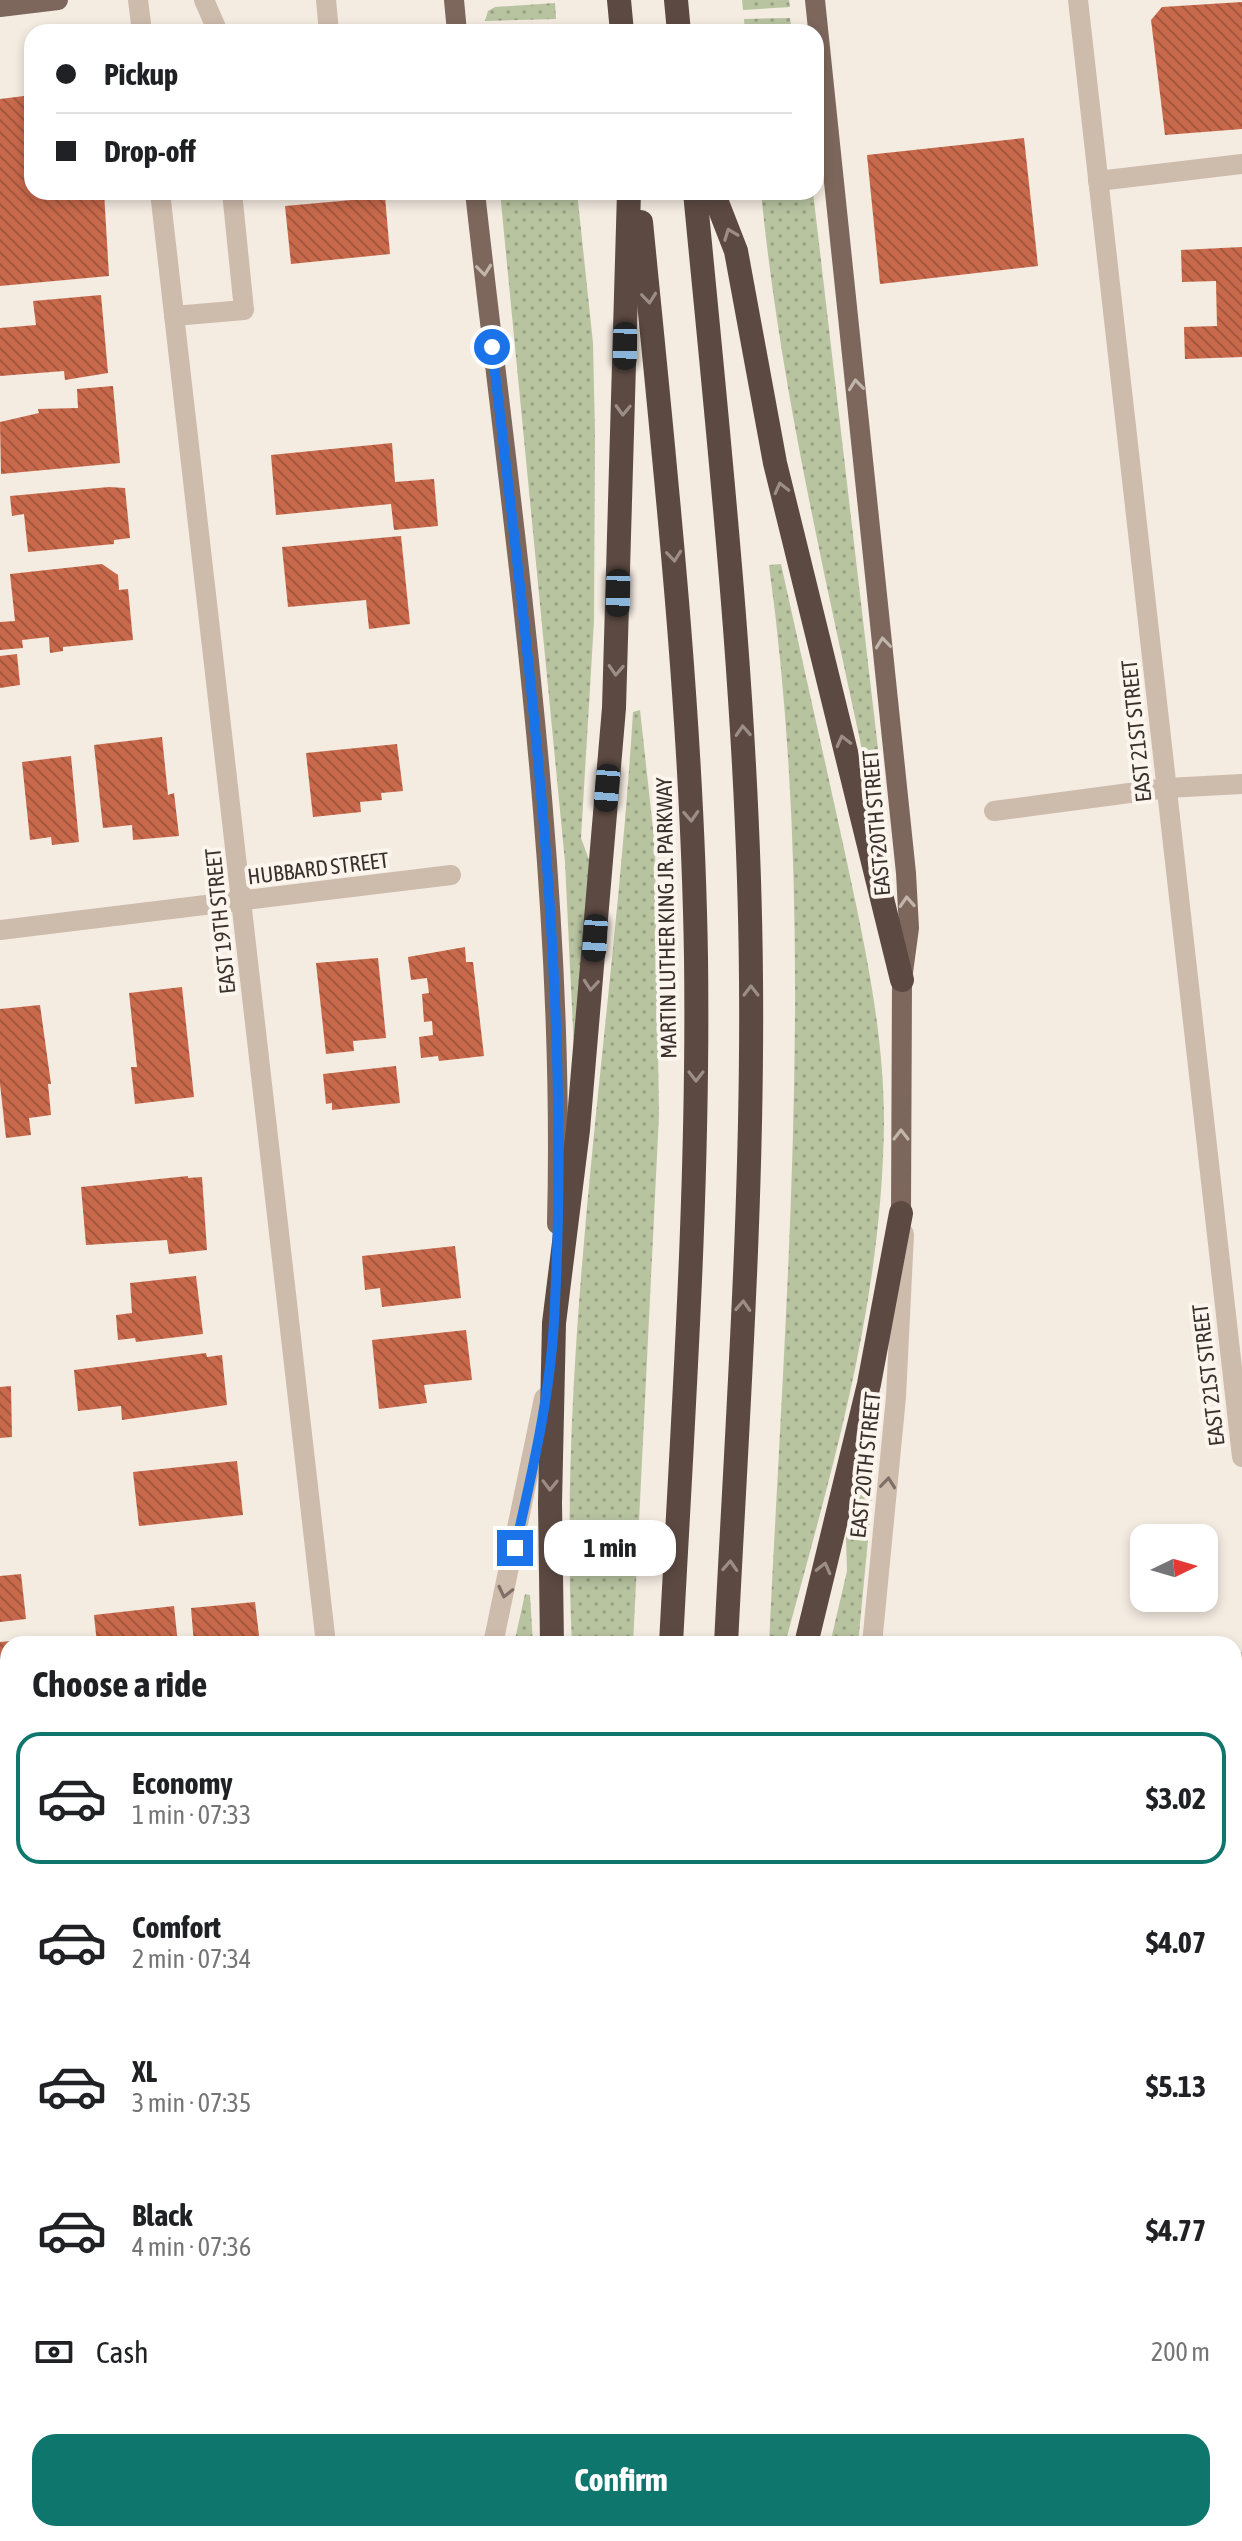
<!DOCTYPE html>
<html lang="en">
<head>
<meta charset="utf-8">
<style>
  :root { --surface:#fff; --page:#f6f6f6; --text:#202124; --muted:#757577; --line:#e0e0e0; --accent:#0f766e }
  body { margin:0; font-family:"Asap Condensed",sans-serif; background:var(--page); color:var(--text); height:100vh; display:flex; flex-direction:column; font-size:30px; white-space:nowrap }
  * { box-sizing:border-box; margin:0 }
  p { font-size:26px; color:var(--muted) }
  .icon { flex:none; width:44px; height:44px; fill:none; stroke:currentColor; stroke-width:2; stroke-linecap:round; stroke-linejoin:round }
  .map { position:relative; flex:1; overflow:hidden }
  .sheet { position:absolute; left:0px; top:1636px; width:1242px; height:906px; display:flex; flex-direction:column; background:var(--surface); border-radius:24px 24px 0 0; box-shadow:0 4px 12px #0003 }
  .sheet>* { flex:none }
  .top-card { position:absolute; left:24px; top:24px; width:800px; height:176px; border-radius:24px; box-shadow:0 4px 12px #0003; display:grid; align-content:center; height:176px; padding:0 32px; background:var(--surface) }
  .needle { width:52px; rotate:85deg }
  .controls { position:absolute; left:1130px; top:1524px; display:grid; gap:16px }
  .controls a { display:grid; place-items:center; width:88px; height:88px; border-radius:16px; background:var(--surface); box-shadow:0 4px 12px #0003; font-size:40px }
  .end { position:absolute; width:36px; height:36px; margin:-18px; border:10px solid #1a73e8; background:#fff; box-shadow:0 0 0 4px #fff }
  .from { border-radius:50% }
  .bubble { position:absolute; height:56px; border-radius:24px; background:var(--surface); box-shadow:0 4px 12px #0003; font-size:26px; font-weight:700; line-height:56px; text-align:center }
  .car { position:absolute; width:24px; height:48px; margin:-24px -12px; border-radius:10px; box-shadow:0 0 6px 2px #0007; background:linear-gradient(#222 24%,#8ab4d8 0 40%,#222 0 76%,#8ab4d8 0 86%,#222 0) }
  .top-card b { display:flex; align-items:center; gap:28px; height:76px; font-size:30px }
  .top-card b+b { border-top:2px solid var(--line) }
  .top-card i { width:20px; height:20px; background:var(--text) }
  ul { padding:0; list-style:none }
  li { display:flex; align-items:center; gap:24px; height:132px; margin:0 16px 12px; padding:0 16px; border:4px solid transparent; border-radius:24px }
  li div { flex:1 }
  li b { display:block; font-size:30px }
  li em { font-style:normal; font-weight:700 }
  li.selected { border-color:var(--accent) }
  li>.icon { width:72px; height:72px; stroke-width:1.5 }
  h2 { padding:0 32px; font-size:36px; line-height:96px }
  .pay { display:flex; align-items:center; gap:20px; height:88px; padding:0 32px; font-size:30px }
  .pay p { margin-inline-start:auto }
  .primary-button { display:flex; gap:16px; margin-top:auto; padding:16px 32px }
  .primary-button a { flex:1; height:92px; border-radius:24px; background:var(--accent); color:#fff; font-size:32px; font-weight:700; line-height:92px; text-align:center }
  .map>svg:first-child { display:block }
  .grass { fill:url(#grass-dots) }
  .building { fill:url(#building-back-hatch) }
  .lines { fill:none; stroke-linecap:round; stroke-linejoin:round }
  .service { stroke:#cdbbac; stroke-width:20 }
  .minor { stroke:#cdbbac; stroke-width:20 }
  .tertiary { stroke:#cdbbac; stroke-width:20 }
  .primary { stroke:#7d675c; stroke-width:20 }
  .motorway { stroke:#5c4a42; stroke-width:24 }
  .oneway { stroke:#9c8e87 }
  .oneway2 { stroke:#c2b5ac }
  .oneway3 { stroke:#7d6f65 }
  .route { stroke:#1a73e8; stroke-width:10 }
  .labels { text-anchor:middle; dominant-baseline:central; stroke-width:8; stroke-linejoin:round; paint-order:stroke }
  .street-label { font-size:22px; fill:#3b302b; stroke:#fbf5ee }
</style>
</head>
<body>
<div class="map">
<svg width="1242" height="2541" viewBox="0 0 1242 2541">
  <defs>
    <pattern id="grass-dots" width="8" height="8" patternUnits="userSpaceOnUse" patternTransform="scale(2)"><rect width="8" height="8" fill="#b8c4a0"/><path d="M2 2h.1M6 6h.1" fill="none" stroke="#97a083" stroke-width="1.8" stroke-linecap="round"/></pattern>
    <pattern id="building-back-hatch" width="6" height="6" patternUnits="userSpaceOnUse" patternTransform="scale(2)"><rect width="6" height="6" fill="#c8694b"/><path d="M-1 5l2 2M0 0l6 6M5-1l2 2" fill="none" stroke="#a4573f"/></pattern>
  </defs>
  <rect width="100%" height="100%" fill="#f4ebe1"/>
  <g class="grass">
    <polygon points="742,0 789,0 790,7 743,10"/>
    <polygon points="555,3 556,19 485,21 488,11 495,7"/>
    <polygon points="790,18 792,32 745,32 744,19"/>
    <polygon points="500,192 577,192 593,343 595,435 594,621 581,838 591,865 574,1050 565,862"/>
    <path d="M761 192H813L884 800 873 802C831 600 781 397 761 192Z"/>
    <path d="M781 564C802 660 824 756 845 853 864 941 884 1031 884 1122 882 1305 832 1469 785 1644H769C786 1285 818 923 769 565Z"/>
    <path d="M640 710 655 847 659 1115 633 1644H572C557 1332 614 1023 633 712Z"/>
    <polygon points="862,1473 874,1477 858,1644 830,1644 847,1571 846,1537"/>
    <polygon points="525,1594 530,1595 533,1644 514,1644"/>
    <polygon points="457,2534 585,2534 586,2541 458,2541"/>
    <polygon points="807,2534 869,2534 870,2535 865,2541 752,2541"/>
  </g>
  <g class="building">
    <polygon points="1242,2 1242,129 1165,135 1151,20 1162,7"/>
    <polygon points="32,95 32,192 104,192 109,276 0,286 0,99"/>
    <polygon points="1024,138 1038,266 880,284 867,155"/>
    <polygon points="385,197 390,254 291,264 285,206"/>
    <polygon points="1242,247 1242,357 1185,359 1184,327 1217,326 1216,281 1182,282 1181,250"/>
    <polygon points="101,295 108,373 65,380 64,371 0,376 0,328 36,325 33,301"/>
    <polygon points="113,386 120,463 1,474 0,422 39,413 38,409 78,408 77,389"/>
    <polygon points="392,443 395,482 434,479 438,526 394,530 391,504 276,515 271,455"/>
    <polygon points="109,487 125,488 130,538 114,540 114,544 28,552 24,514 12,516 10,496"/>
    <polygon points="401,536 410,624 369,629 366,600 288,607 282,547"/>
    <polygon points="102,564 118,575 119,590 128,589 133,640 63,647 63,651 50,653 49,637 22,640 23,648 0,650 0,622 15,621 10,574"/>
    <polygon points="17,654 20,685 0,688 0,656"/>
    <polygon points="162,737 168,795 174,793 179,836 133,840 132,825 103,828 94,745"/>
    <polygon points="397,744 403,791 381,793 382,800 360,802 361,812 313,817 306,753"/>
    <polygon points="71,756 79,842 52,845 51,837 30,840 22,762"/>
    <polygon points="465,947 466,962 473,962 484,1056 439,1061 438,1056 421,1058 419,1037 433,1035 432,1021 424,1022 422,994 429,993 427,978 411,980 408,957"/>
    <polygon points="378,958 386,1038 353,1041 354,1051 326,1054 316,963"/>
    <polygon points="182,987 194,1097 135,1104 131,1067 137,1067 129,993"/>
    <polygon points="40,1005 51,1084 48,1084 51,1115 29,1118 31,1135 6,1138 0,1084 0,1009"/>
    <polygon points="396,1066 400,1103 332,1110 332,1103 326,1104 323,1074"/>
    <polygon points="188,1176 188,1178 202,1177 207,1250 169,1254 167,1240 86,1245 81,1187"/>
    <polygon points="455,1246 461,1298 382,1307 380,1288 365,1290 362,1256"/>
    <polygon points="196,1276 203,1334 136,1342 135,1338 118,1340 116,1315 132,1313 130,1283"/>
    <polygon points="466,1330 472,1380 424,1385 427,1403 379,1409 372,1340"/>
    <polygon points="206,1353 207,1357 222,1355 227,1405 122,1420 121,1406 78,1411 74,1370"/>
    <polygon points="11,1386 12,1437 0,1438 0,1387"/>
    <polygon points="237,1461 243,1515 139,1526 133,1472"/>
    <polygon points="21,1574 26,1619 0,1622 0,1576"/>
    <polygon points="255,1602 260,1644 194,1644 191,1608"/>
    <polygon points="174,1606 178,1644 97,1644 94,1615"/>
    <polygon points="23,1640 23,1644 8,1644 8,1689 0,1690 0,1642"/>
    <polygon points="8,1701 8,1749 0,1750 0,1702"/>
    <polygon points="0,1893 8,1893 8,2021 2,2021"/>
    <polygon points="1234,2351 1241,2355 1234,2368"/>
    <polygon points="27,2534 91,2534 92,2541 28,2541"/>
    <polygon points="233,2534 298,2534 299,2541 233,2541"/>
  </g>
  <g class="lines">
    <g class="service">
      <polyline points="204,0 218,32"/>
      <polyline points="326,0 329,32"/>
      <polyline points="1098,181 1242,164"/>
      <polyline points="174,316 244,310 232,192"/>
      <polyline points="1234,2325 1242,2325"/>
      <polyline points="1234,2399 1242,2382"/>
      <polyline points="1234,2442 1242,2441"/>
      <polyline points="0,2444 8,2442"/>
      <polyline points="964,2534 965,2541"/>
      <polyline points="1097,2534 1098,2541"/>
      <polyline points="1154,2534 1154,2541"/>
    </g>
    <g class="minor">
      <polyline points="138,0 142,32"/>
      <polyline points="160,192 326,1644"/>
      <polyline points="994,811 1167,788 1242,784"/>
      <polyline points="0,930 451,875"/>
      <polyline points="1234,1663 1242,1662"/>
      <polyline points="0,1810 8,1809"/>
    </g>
    <g class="tertiary">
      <polyline points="1078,0 1242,1457"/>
      <polyline points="493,1644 544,1398"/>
      <polyline points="872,1644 896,1397 904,1234"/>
      <polyline points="425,2534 426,2541"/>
      <polyline points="903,2534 904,2541"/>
    </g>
    <g class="primary">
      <polyline points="454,0 457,32"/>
      <polyline points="815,0 906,873 909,928 902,980 901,1213"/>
      <polyline points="0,7 58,0"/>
      <path d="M475 192C513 535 566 878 557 1224"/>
    </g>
    <g class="motorway">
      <polyline points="619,0 622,32"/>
      <polyline points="676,0 679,32"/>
      <path d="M695 192C720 454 749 716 751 979 753 1201 737 1423 726 1644"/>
      <polyline points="713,192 736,251 775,463 902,980"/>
      <path d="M641 222C665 467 692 711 696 957 699 1186 683 1415 671 1644"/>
      <polyline points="552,1644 550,1503 554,1323 578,1130 614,708 629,192"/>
      <polyline points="806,1644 869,1384 901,1213"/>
      <polyline points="651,2534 652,2541"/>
      <polyline points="709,2534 709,2541"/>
    </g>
  </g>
  <defs><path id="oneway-chevron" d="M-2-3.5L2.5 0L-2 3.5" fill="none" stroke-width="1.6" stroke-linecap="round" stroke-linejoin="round" transform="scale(2)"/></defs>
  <g class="oneway">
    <use href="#oneway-chevron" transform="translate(730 234) rotate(-111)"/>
    <use href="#oneway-chevron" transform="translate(649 298) rotate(84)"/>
    <use href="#oneway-chevron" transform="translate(623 410) rotate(92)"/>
    <use href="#oneway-chevron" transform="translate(781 488) rotate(-104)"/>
    <use href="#oneway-chevron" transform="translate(674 556) rotate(84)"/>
    <use href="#oneway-chevron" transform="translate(616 670) rotate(93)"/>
    <use href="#oneway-chevron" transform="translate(743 731) rotate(-93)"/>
    <use href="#oneway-chevron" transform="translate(843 741) rotate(-104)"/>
    <use href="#oneway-chevron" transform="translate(691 816) rotate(87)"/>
    <use href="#oneway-chevron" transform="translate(591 985) rotate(95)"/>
    <use href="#oneway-chevron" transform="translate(751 991) rotate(-90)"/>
    <use href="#oneway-chevron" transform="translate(696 1076) rotate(90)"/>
    <use href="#oneway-chevron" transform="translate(743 1306) rotate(-87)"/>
    <use href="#oneway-chevron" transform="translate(550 1485) rotate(91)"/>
    <use href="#oneway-chevron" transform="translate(730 1566) rotate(-87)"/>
    <use href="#oneway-chevron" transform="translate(824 1568) rotate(-76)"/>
  </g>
  <g class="oneway2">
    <use href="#oneway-chevron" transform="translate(484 270) rotate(84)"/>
    <use href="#oneway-chevron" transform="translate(856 385) rotate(-96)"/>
    <use href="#oneway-chevron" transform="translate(883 643) rotate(-96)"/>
    <use href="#oneway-chevron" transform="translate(907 902) rotate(-93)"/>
    <use href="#oneway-chevron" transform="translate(901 1135) rotate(-90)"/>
  </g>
  <g class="oneway3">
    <use href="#oneway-chevron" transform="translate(888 1483) rotate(-84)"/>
    <use href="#oneway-chevron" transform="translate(505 1592) rotate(103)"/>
  </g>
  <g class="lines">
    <path class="route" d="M492 347C530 671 573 994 554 1321 550 1396 532 1474 515 1548"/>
  </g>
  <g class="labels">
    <g class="street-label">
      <text transform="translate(1136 731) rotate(-96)">EAST 21ST STREET</text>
      <text transform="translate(876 823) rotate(-95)">EAST 20TH STREET</text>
      <text transform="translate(318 868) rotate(-7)">HUBBARD STREET</text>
      <text transform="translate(666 918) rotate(-91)">MARTIN LUTHER KING JR. PARKWAY</text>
      <text transform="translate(220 921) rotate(-96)">EAST 19TH STREET</text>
      <text transform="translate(1208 1375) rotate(-97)">EAST 21ST STREET</text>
      <text transform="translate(865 1465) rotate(-84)">EAST 20TH STREET</text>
    </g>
  </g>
</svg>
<div class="controls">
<a><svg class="needle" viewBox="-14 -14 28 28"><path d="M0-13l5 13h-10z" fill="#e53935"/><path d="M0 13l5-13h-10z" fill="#757577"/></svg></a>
</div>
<i class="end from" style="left:492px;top:347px"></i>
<i class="end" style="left:515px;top:1548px"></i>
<div class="bubble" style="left:544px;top:1520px;width:132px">1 min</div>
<i class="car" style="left:625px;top:346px;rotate:181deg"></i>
<i class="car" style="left:618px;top:593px;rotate:181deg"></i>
<i class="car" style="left:607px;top:788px;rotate:185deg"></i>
<i class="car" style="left:595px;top:938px;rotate:184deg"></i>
<div class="top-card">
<b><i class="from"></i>Pickup</b>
<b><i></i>Drop-off</b>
</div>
<section class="sheet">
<h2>Choose a ride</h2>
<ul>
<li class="selected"><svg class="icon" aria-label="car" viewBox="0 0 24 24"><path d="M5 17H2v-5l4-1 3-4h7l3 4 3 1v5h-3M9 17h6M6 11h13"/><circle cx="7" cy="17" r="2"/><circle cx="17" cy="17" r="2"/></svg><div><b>Economy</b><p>1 min · 07:33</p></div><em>$3.02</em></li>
<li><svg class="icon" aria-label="car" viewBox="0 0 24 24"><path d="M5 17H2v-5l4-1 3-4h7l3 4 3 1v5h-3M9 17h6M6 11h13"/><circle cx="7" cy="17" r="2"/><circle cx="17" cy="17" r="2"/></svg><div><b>Comfort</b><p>2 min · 07:34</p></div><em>$4.07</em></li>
<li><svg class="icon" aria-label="car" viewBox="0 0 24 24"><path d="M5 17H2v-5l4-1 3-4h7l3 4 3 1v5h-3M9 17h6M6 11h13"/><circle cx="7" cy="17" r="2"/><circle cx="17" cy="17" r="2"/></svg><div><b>XL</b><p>3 min · 07:35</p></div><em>$5.13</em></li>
<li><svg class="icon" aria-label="car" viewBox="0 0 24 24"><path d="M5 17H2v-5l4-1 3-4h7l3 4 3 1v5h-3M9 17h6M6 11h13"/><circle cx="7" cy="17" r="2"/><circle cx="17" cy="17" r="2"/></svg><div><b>Black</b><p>4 min · 07:36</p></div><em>$4.77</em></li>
</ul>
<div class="pay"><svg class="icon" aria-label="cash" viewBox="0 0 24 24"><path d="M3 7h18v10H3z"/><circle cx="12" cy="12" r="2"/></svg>Cash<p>200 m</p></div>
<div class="primary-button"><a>Confirm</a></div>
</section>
</div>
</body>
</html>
